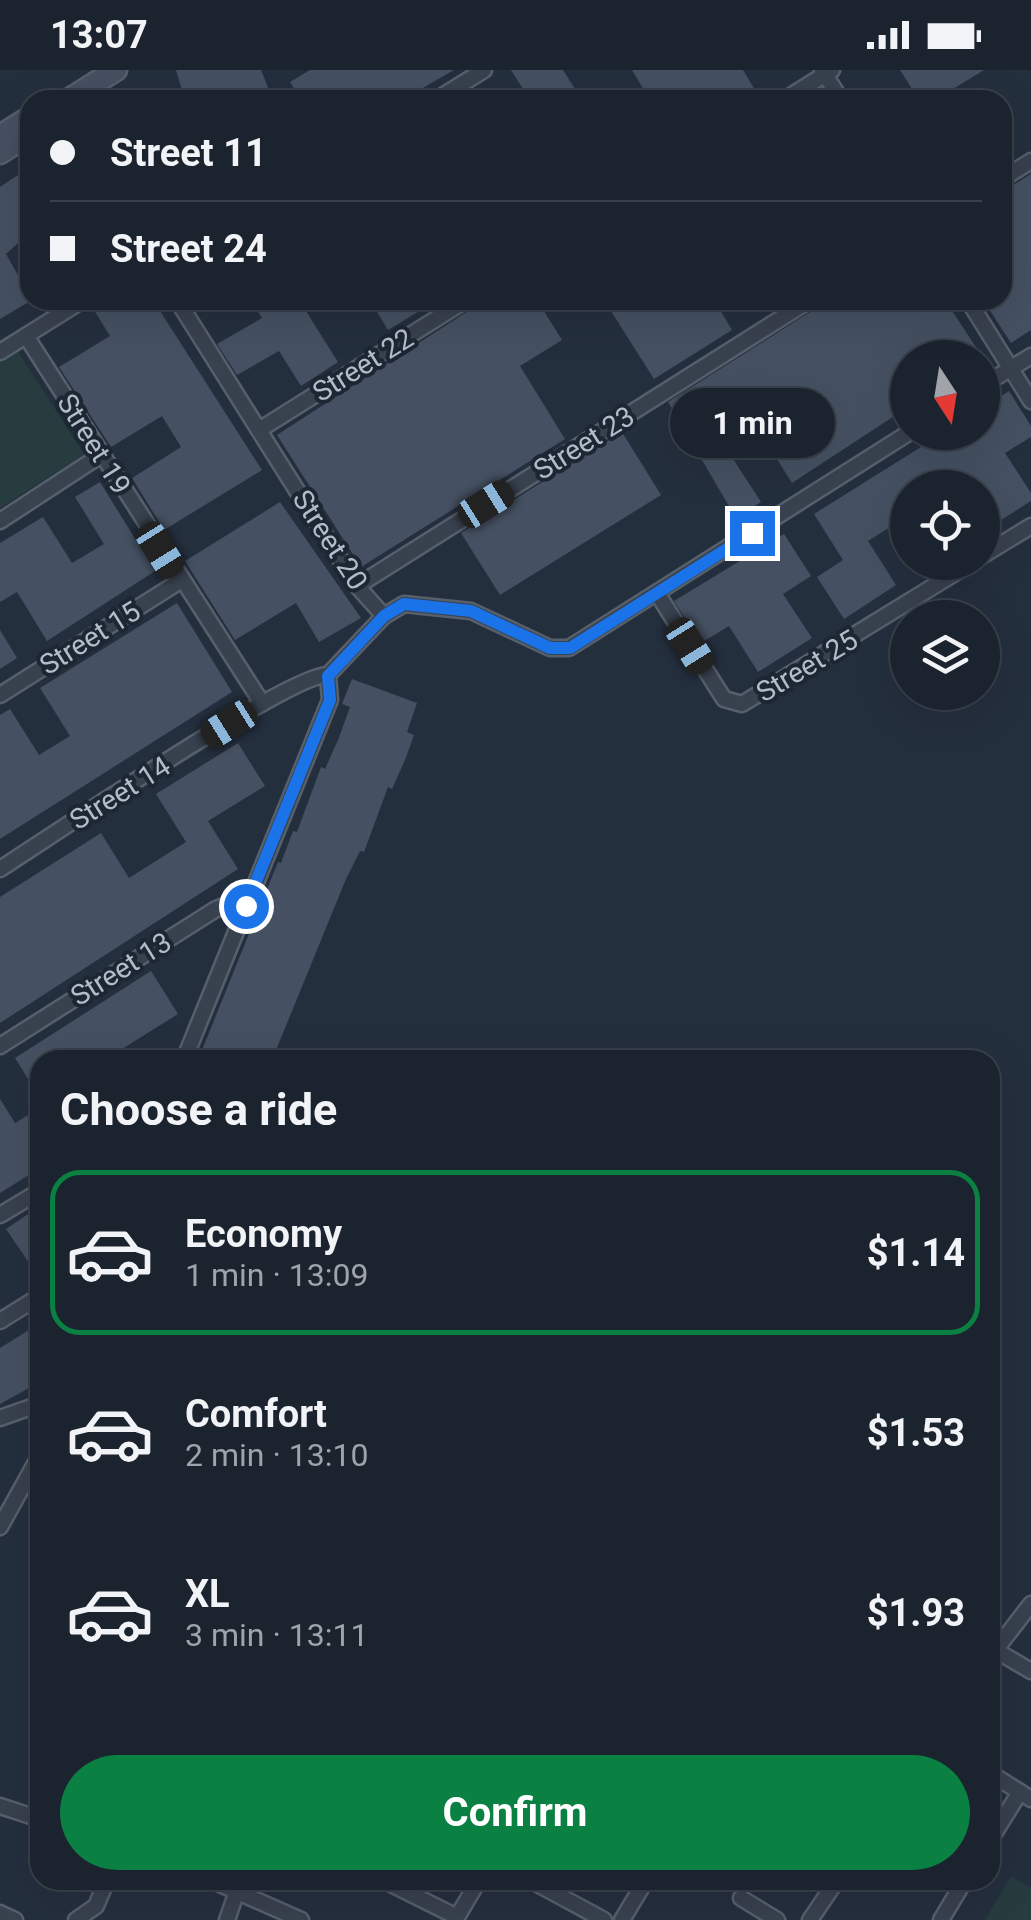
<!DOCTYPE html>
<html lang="en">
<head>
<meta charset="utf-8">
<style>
  :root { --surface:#1b232e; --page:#242b36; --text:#f1f3f6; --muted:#a0a4aa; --line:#39404a; --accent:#0b8043 }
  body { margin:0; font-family:Roboto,sans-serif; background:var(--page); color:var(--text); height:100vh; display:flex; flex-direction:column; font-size:38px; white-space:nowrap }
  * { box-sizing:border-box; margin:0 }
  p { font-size:32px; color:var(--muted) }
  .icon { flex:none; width:55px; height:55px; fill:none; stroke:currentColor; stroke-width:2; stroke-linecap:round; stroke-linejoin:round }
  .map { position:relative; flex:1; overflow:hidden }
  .drawer { position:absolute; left:30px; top:980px; width:970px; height:840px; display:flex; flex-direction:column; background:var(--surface); border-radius:30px; box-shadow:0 10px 40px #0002,0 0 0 2px var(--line) }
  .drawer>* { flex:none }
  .hud { position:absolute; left:20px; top:20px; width:992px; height:220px; border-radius:30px; box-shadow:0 10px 40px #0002,0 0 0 2px var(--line); display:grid; align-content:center; height:220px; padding:0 30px; background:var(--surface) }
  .needle { width:65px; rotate:168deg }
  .fabs { position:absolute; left:890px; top:270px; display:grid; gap:20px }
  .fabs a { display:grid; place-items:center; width:110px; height:110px; border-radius:50%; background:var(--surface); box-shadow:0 10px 40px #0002,0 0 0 2px var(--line); font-size:50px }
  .end { position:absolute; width:45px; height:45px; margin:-22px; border:12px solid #1a73e8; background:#fff; box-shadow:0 0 0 5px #fff }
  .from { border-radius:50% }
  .bubble { position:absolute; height:70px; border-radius:35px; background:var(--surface); box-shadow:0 10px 40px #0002,0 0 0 2px var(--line); font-size:32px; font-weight:700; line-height:70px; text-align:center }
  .car { position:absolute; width:30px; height:60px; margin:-30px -15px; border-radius:12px; box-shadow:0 0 8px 2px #0007; background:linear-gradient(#222 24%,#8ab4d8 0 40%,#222 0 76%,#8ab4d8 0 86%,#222 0) }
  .hud b { display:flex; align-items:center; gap:35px; height:95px; font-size:38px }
  .hud b+b { border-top:2px solid var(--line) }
  .hud i { width:25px; height:25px; background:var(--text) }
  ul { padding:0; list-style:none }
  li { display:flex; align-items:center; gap:30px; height:165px; margin:0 20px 15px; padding:0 10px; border:5px solid transparent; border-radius:30px }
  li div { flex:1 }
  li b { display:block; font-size:38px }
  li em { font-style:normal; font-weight:700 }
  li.selected { border-color:var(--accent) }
  li>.icon { width:90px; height:90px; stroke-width:1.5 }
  h2 { padding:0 30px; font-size:45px; line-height:120px }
  .button { display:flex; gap:20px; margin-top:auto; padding:20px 30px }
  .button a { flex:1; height:115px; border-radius:60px; background:var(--accent); color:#fff; font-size:40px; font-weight:700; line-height:115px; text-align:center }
  .status { display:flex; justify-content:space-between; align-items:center; height:70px; padding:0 50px; background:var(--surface); direction:ltr }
  .status svg { height:28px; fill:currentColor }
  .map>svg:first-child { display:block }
  .green { fill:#263c3f }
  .building { fill:#455162 }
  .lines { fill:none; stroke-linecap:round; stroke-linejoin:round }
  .street-casing { stroke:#565f6c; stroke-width:19 }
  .secondary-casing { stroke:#565f6c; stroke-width:25 }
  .street { stroke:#38414e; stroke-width:14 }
  .secondary { stroke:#465061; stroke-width:20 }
  .route { stroke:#1a73e8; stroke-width:12 }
  .labels { text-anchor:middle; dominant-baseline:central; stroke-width:8; stroke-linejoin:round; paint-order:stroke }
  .street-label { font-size:28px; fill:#b4bcc9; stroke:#1d2633 }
</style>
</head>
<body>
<div class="status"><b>13:07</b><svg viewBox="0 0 49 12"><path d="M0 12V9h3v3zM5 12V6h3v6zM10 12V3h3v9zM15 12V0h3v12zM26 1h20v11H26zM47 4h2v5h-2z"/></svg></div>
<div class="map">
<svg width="1031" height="1850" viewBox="0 0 1031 1850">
  <rect width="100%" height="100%" fill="#242f3e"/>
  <g class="green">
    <polygon points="17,280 84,384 0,438 0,291"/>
    <polygon points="1011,1806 1031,1818 1031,1850 985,1850"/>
  </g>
  <g class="building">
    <polygon points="176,0 261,0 273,30 185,30"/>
    <polygon points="310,0 454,0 402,30 301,30 290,12"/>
    <polygon points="511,0 563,0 582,30 530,30"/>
    <polygon points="632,0 743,0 761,30 650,30"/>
    <polygon points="900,0 984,0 935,30 919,30"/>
    <polygon points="30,97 30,162 6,184 32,230 0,249 0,117"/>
    <polygon points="1031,104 1031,260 1011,273 983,230 1002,230 1002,122"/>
    <polygon points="104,230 153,230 262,400 164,460 132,408 181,377 162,346 111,377 59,297 110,266 92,237"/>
    <polygon points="251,230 299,230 338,292 301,316 279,281 237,305 217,274 262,248"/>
    <polygon points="370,230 421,230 426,237 388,260"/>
    <polygon points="485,230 537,230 562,270 520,296 565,369 361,497 277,365"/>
    <polygon points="604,230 714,230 732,260 654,309"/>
    <polygon points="829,230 945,230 983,288 908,288 908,337 792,413 760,362 728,381 761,432 736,448 668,332"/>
    <polygon points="1009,321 1031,356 1031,367 1005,383 1031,423 1031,431 982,462 982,418 908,418 908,467 898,452 868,471 896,515 844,549 817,507 843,490 814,444 945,362 982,362 982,338"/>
    <polygon points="622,362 661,425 500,525 461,463"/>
    <polygon points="100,412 155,501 47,571 17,522 0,532 0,473 43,447 72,493 104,474 75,427"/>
    <polygon points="280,432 361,548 319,572 296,533 235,570 185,491"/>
    <polygon points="784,464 811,506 783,524 812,568 758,602 729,556 701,573 674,531"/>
    <polygon points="177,533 232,622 0,769 0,645 10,639 39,685 70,666 40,618"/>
    <polygon points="0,560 17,588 0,599"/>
    <polygon points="352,609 417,633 407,662 414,665 405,690 392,719 388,717 364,782 360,781 346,809 272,990 198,990 278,792 281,793 293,761 297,762 321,697 325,699 338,670 350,637 342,634"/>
    <polygon points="238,673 265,716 208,751 238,799 0,953 0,827 101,763 129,808 186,772 156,724"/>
    <polygon points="151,901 178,944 122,979 128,990 40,990 40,1028 15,988"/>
    <polygon points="0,1029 15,1053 40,1038 40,1098 0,1123"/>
    <polygon points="40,1136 40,1209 6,1159"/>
    <polygon points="40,1253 40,1312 0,1334 0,1278"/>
  </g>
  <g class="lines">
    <defs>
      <g id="street">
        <polyline points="822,0 841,30"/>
        <polyline points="436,30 484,0"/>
        <polyline points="784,30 832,0"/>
        <polyline points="1002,109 1031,91"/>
        <polyline points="177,230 357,516 384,546"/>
        <polyline points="968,230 1031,331"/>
        <polyline points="26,266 262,633"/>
        <polyline points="0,282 83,230"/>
        <polyline points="982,316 1031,286"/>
        <polyline points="259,360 466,230"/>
        <polyline points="0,451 101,385"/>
        <polyline points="982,486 1031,456"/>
        <polyline points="357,516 810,230"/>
        <polyline points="657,523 724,629 742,634 973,492"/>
        <polyline points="0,625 180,511"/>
        <path d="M0 799C47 769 293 602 328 605L384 546 404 534 471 541 550 578H569L910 362"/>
        <polyline points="0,976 216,839 229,834 246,837"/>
        <polyline points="184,990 330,630 328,605"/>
        <polyline points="0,1145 40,1121"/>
        <polyline points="0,1251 40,1226"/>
        <polyline points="0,1348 40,1334"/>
        <polyline points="0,1457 40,1385"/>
        <polyline points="995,1580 1031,1601"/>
        <polyline points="990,1587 1031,1534"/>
        <polyline points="990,1703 1031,1729"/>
        <polyline points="0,1736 40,1749"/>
        <polyline points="990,1770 1020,1722"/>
        <polyline points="211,1810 301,1850"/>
        <polyline points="383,1810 457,1847 479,1810"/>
        <polyline points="530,1810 604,1850"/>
        <polyline points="741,1828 777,1850"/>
        <polyline points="0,1843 15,1850"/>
        <polyline points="76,1850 96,1836 107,1810"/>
        <polyline points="227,1850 237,1821"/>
        <polyline points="622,1850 646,1810"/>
        <polyline points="810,1850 837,1810"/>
        <polyline points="941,1850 965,1810"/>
      </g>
      <g id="secondary">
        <polyline points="68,30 116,0"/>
        <polyline points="0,66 30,47"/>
        <polyline points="0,83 30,64"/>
      </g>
    </defs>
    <use href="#street" class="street-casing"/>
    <use href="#secondary" class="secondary-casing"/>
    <use href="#street" class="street"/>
    <use href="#secondary" class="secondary"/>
  </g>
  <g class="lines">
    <polyline class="route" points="246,836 330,630 328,606 384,546 404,534 471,541 550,578 570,578 752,463"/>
  </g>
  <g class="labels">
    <g class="street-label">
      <text transform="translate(363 295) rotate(-32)">Street 22</text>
      <text transform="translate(584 373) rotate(-32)">Street 23</text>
      <text transform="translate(94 374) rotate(58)">Street 19</text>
      <text transform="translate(330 470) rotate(57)">Street 20</text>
      <text transform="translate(90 568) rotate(-32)">Street 15</text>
      <text transform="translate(807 596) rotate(-31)">Street 25</text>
      <text transform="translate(120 723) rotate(-32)">Street 14</text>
      <text transform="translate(121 899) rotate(-32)">Street 13</text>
    </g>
  </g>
</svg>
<div class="fabs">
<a><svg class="needle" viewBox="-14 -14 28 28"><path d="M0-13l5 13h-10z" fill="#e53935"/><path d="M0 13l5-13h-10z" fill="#a0a4aa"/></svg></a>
<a><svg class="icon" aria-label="locate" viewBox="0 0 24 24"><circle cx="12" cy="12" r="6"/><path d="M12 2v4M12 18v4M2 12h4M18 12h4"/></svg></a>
<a><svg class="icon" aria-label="layers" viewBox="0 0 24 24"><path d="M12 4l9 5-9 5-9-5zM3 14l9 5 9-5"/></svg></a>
</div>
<i class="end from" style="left:246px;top:836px"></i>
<i class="end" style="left:752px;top:463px"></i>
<div class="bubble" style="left:670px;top:318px;width:165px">1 min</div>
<i class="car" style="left:486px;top:434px;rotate:58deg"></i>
<i class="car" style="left:160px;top:480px;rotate:148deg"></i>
<i class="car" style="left:690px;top:576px;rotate:148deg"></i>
<i class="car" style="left:229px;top:654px;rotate:238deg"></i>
<div class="hud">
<b><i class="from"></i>Street 11</b>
<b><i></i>Street 24</b>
</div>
<section class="drawer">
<h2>Choose a ride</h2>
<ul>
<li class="selected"><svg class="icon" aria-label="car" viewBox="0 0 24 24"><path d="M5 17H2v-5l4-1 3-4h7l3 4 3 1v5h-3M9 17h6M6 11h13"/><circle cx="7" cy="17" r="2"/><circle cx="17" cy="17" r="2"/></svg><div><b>Economy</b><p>1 min · 13:09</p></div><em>$1.14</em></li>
<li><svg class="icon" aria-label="car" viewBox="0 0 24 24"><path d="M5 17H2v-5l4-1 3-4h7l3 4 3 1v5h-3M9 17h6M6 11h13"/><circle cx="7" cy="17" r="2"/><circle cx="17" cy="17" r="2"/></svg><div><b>Comfort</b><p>2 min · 13:10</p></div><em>$1.53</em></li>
<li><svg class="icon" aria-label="car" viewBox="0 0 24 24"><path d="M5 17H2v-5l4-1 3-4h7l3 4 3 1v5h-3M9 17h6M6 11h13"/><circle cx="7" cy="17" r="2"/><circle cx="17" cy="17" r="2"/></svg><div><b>XL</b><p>3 min · 13:11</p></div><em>$1.93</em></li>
</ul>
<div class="button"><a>Confirm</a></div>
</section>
</div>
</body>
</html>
